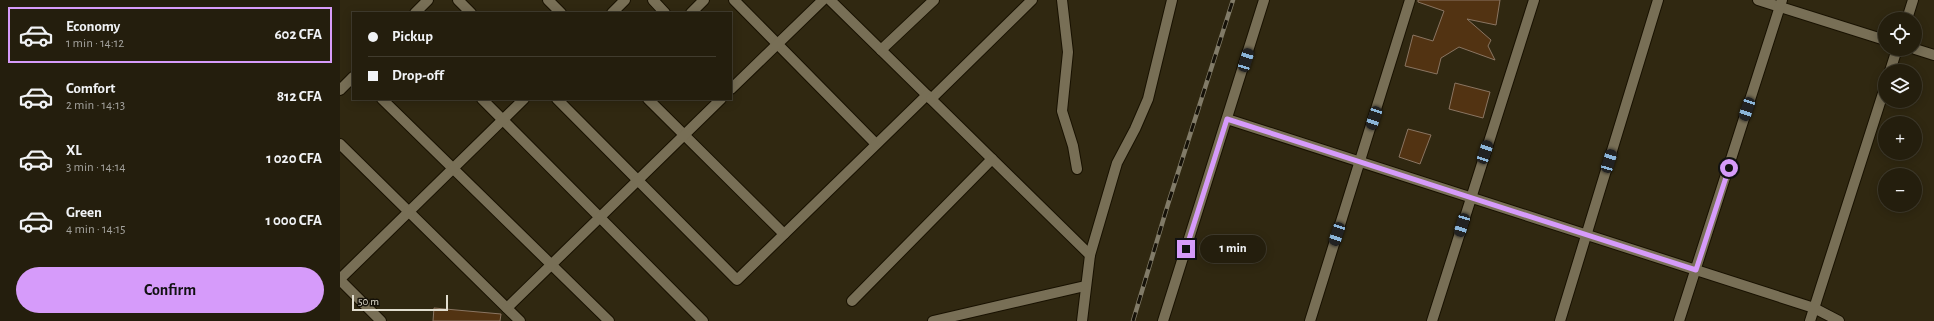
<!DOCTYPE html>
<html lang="en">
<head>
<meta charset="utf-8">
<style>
  :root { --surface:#241e0d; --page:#302b1b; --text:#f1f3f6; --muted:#a3a29d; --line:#413c2e; --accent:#d69bfa }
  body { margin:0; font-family:"Alegreya Sans",sans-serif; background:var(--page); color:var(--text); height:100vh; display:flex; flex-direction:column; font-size:15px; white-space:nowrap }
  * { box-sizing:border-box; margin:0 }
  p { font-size:13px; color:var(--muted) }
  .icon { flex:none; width:22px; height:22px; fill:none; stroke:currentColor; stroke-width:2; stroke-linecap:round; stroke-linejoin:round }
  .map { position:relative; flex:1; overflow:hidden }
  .side { display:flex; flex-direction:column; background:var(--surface); width:340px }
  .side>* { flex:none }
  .top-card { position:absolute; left:12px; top:12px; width:380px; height:88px; border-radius:0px; box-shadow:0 2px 10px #0003,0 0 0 1px var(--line); display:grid; align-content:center; height:88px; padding:0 16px; background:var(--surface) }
  .tools { position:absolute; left:1538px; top:12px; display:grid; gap:8px }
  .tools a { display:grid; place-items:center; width:44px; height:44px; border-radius:50%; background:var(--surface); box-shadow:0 2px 10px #0003,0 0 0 1px var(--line); font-size:20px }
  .scale { position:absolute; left:12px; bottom:10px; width:96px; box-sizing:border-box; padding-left:4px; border:2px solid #e1ddcf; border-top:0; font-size:11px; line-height:14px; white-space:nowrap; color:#e1ddcf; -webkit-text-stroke:3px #151108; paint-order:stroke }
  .end { position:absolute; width:18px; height:18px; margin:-9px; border:5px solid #d69bfa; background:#111; box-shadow:0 0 0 2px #111 }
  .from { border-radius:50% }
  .bubble { position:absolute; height:28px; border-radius:14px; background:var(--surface); box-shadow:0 2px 10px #0003,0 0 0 1px var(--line); font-size:13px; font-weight:700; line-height:28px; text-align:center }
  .car { position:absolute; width:12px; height:24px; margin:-12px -6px; border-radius:5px; box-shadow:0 0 3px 1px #0007; background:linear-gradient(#222 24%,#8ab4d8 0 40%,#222 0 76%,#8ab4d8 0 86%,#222 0) }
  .top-card b { display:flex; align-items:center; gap:14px; height:38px; font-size:15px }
  .top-card b+b { border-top:1px solid var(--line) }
  .top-card i { width:10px; height:10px; background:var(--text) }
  ul { padding:7px 0 0; list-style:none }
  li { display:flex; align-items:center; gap:12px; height:56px; margin:0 8px 6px; padding:0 8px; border:2px solid transparent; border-radius:0px }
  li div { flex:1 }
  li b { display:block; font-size:15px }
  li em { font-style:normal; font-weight:700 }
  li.selected { border-color:var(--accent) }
  li>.icon { width:36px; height:36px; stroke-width:1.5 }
  .primary-button { display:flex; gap:8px; margin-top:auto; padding:8px 16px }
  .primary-button a { flex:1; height:46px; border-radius:24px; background:var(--accent); color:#111; font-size:16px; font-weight:700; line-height:46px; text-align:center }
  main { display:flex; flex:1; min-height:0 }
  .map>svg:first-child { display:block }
  .building { fill:#523312; stroke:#8a7562 }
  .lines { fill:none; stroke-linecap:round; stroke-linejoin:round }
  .street-casing { stroke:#181100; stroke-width:12 }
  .street { stroke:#786f56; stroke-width:10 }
  .rail-casing { stroke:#817b68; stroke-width:4.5 }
  .rail { stroke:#151108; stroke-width:3; stroke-dasharray:9; stroke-linecap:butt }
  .route { stroke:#d69bfa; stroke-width:5 }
</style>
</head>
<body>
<main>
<section class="side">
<ul>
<li class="selected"><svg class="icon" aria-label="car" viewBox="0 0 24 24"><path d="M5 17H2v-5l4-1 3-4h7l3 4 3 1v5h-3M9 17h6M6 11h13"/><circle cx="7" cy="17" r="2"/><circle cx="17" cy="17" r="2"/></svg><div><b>Economy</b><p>1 min · 14:12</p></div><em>602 CFA</em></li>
<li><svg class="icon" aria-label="car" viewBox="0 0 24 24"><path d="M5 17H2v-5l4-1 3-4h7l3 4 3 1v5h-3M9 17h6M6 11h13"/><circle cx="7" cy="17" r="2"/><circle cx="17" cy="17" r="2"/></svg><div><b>Comfort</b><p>2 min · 14:13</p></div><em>812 CFA</em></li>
<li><svg class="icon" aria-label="car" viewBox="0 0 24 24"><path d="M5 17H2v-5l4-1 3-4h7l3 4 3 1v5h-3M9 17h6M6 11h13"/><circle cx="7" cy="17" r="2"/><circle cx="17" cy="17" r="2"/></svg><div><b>XL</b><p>3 min · 14:14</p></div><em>1 020 CFA</em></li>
<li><svg class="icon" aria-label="car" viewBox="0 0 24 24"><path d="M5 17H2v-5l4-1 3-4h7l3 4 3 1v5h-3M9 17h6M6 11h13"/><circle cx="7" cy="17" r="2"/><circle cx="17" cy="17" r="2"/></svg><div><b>Green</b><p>4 min · 14:15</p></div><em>1 000 CFA</em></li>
</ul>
<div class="primary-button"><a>Confirm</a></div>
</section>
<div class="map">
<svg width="1594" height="321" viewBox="0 0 1594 321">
  <rect width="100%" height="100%" fill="#302811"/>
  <g class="building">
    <polygon points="1078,0 1160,0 1156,25 1127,19 1151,40 1148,46 1155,60 1119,47 1101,58 1097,74 1065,66 1073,35 1093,41 1104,11 1078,2"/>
    <polygon points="1115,83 1150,92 1143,118 1109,109"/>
    <polygon points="1068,129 1091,135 1080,164 1059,157"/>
    <polygon points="94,308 161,314 160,321 93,321"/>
  </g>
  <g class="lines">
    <defs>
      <g id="street">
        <polyline points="118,0 131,13"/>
        <polyline points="208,0 221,13"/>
        <polyline points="313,0 325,13"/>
        <polyline points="394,0 536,144"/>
        <polyline points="490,0 750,255"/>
        <polyline points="722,0 728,52 722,111 733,146 737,169"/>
        <polyline points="1418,0 1545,40"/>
        <polyline points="75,13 88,0"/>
        <polyline points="272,13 285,0"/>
        <polyline points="351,13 364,0"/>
        <polyline points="1567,19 1573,0"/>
        <polyline points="1575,49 1594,55"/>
        <polyline points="541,50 594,0"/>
        <polyline points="1550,71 1557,49"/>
        <polyline points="391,89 483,0"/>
        <polyline points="0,90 13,77"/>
        <polyline points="42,99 269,321"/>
        <polyline points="142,99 363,321"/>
        <polyline points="217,99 397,280 587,95"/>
        <polyline points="308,99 444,234"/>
        <polyline points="591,99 692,0"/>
        <polyline points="887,119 1474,308 1499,321"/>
        <polyline points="0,144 180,321"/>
        <polyline points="0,279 184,99"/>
        <polyline points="0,280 41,321"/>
        <polyline points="512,301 652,159"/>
        <polyline points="167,308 381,99"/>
        <polyline points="593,321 745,286"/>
        <polyline points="742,321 750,255 777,163 795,129 808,99 832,0"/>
        <polyline points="823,321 924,0"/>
        <polyline points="970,321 1070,0"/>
        <polyline points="1092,321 1194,0"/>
        <polyline points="1220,321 1318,0"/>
        <polyline points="1339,321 1442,0"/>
        <polyline points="1470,321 1545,87"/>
      </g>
    </defs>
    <use href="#street" class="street-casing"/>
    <use href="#street" class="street"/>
    <defs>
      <polyline id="rail" points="793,321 828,204 893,0"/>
    </defs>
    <use href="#rail" class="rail-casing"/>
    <use href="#rail" class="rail"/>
  </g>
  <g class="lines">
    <polyline class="route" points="846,249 887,119 1356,270 1389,168"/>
  </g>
</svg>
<div class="tools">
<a><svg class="icon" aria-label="locate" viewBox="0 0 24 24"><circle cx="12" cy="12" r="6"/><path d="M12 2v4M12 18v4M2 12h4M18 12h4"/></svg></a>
<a><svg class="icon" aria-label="layers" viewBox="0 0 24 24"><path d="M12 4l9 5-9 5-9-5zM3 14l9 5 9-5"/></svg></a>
<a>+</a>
<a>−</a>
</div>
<div class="scale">50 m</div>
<i class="end from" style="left:1389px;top:168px"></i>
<i class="end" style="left:846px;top:249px"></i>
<div class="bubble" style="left:860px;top:235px;width:66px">1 min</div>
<i class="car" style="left:906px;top:60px;rotate:17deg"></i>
<i class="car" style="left:1407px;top:109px;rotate:198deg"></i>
<i class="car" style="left:1034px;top:118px;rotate:198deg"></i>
<i class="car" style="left:1145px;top:152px;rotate:18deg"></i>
<i class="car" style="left:1269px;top:161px;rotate:17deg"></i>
<i class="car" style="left:1122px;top:225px;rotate:197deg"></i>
<i class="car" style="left:997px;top:234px;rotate:198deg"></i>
<div class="top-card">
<b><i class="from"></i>Pickup</b>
<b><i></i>Drop-off</b>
</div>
</div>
</main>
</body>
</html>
